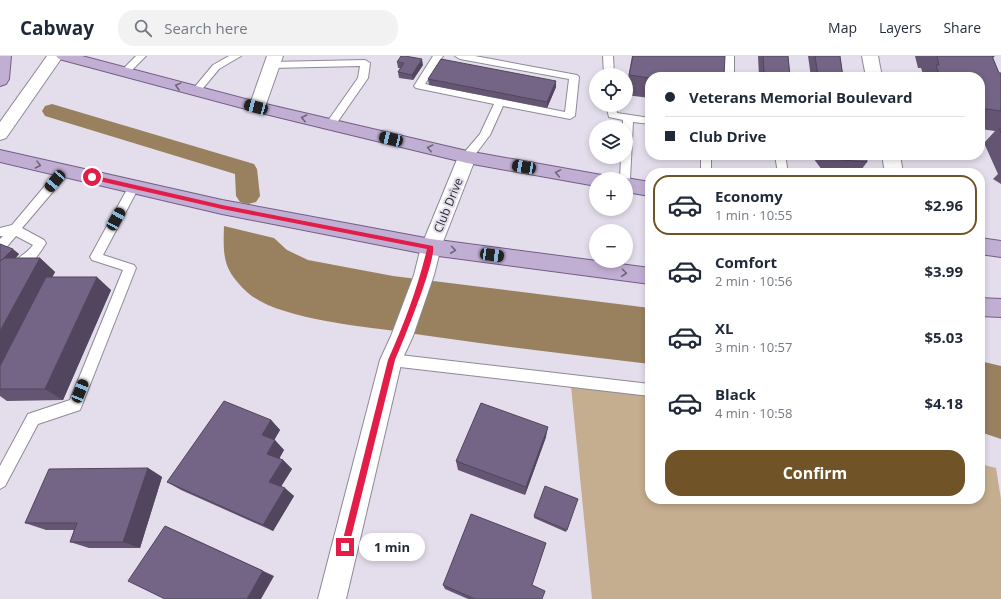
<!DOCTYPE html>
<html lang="en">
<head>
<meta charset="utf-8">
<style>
  :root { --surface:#fff; --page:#f2f2f3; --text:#1f2937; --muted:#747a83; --line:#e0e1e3; --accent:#705327 }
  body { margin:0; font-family:"Open Sans",sans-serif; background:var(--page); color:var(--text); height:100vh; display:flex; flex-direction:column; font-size:15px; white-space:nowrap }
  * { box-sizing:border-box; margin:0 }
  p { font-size:13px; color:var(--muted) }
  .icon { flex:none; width:22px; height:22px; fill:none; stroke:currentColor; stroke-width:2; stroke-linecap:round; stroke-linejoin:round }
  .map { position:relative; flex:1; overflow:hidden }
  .side { position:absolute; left:645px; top:112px; width:340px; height:336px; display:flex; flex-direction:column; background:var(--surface); border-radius:16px; box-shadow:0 2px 6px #0003 }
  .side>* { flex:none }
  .guide { position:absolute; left:645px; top:16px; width:340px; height:88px; border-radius:16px; box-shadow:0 2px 6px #0003; display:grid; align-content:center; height:88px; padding:0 20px; background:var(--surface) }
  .fabs { position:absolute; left:589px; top:12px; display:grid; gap:8px }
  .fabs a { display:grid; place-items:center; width:44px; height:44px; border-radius:50%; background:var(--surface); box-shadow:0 2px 6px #0003; font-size:20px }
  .end { position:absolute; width:18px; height:18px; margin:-9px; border:5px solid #e11d48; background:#fff; box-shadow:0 0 0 2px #fff }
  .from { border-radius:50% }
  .bubble { position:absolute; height:28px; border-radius:14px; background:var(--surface); box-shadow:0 2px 6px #0003; font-size:13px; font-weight:700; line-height:28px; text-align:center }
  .car { position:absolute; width:12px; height:24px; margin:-12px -6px; border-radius:5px; box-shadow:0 0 3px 1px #0007; background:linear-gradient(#222 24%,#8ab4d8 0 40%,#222 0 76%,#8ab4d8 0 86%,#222 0) }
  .guide b { display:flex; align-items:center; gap:14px; height:38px; font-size:15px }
  .guide b+b { border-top:1px solid var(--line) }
  .guide i { width:10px; height:10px; background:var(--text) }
  ul { padding:7px 0 0; list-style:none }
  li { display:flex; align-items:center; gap:12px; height:60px; margin:0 8px 6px; padding:0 12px; border:2px solid transparent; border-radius:16px }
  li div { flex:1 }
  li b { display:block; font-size:15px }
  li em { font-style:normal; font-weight:700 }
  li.current { border-color:var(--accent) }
  li>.icon { width:36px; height:36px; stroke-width:1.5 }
  .primary-button { display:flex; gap:8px; margin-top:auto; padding:8px 20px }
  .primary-button a { flex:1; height:46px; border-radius:16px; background:var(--accent); color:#fff; font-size:16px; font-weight:700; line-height:46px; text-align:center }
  header { display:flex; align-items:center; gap:24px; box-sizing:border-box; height:56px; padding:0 20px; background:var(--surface); border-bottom:1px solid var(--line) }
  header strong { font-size:19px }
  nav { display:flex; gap:22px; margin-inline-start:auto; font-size:14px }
  .search { width:280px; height:36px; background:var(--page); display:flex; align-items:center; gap:10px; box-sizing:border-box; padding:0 14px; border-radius:16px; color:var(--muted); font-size:15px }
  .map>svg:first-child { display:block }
  .green { fill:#c5ae8f }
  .water { fill:#998160 }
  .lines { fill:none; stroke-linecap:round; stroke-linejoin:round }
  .canal { fill:#998160; fill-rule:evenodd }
  .service-casing { stroke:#8f8996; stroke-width:2 }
  .minor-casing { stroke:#8f8996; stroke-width:2 }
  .primary-casing { stroke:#725e86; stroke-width:2 }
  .service { fill:#fff; fill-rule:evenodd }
  .minor { fill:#fff; fill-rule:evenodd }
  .primary { fill:#c1afd3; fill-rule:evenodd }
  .wall { fill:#645672 }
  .shaded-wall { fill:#51465d }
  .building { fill:#746485; stroke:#51465d }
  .oneway { stroke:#6f6578 }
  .route { fill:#e11d48 }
  .labels { text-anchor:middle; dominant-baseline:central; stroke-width:4; stroke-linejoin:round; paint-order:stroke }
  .street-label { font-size:12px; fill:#2c292e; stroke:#e4deec }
</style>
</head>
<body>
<header>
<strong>Cabway</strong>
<div class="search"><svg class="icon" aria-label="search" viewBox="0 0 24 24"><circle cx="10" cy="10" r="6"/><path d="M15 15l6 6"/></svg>Search here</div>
<nav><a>Map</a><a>Layers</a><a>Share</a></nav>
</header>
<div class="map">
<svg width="1001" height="543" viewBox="0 0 1001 543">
  <rect width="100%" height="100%" fill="#e4deec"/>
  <polygon class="green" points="570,320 650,329 650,443 980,443 980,408 996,412 1001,443 1001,543 592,543"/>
  <g class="water">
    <path d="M224 170 274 182 287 194 308 204 393 220 650 252V308C565 298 480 288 395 275 357 270 276 262 248 237 223 214 223 202 224 170Z"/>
    <polygon points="980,305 1001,310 1001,383 980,376"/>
  </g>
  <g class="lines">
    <polygon class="canal" points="52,48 254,108 257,113 260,140 256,146 248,148 240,146 236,140 235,118 45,60 42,55 45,50"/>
    <defs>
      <g id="service">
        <polygon points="136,0 146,0 128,18 122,18 120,16"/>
        <polygon points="229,0 241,0 219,13 199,37 193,37 191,35 193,33 213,9"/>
        <polygon points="433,0 443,0 425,28 565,56 569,23 460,3 455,0 475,0 577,19 579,21 575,60 570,63 503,50 490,79 471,104 463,104 462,101 463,98 480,78 494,48 416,32 414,30"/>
        <polygon points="603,0 613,0 614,19 604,19"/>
        <polygon points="724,0 734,0 734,18 732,20 726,20 724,18"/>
        <polygon points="365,4 370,7 368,22 334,71 330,72 325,69 358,22 360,10 271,12 266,9 271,6"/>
        <polygon points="606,49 616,49 617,57 650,62 650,68 633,66 630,123 626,127 626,123 620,123 621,101 626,101 626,71 623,71 623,64 609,61"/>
        <rect x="701" y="99" width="10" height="18"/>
        <polygon points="775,99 785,99 788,117 778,117"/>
        <path d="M64 111 68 112 69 115 68 118 22 172 44 184 46 187C40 197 25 220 12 215L10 212C15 202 27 198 33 189L16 180 4 194 0 196V183L3 180H0V172L12 169 60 112Z"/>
        <polygon points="134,127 138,128 139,131 103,199 134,209 136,212 82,349 80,354 38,368 5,430 0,433 0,410 28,358 70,344 123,214 92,204 90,201 130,128"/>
        <polygon points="391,298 650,328 650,340 391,310 386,308 384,304 386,300"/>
      </g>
      <g id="minor">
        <polygon points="47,0 63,0 6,82 0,84 0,66"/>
        <polygon points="267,0 283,0 265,51 263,55 257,56 251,55 249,51"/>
        <polygon points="862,0 878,0 882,21 866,21"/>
        <polygon points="467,95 473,97 476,101 441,191 434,219 413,280 402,304 346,543 318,543 380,304 391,280 414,219 421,191 458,101 461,97"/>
        <polygon points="882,99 900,99 903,117 885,117"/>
      </g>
      <g id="primary">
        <polygon points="0,0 11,0 9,23 6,28 0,30"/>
        <polygon points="56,0 82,0 257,46 467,95 596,118 602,119 605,123 596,123 596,130 467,107 257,56 59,3"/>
        <polygon points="0,94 222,144 431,183 650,212 650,228 431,199 222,158 0,106"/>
        <polygon points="626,122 650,126 650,140 626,136 626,123 624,123"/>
        <polygon points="980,182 1001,185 1001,201 980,198"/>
        <polygon points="980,242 1001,243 1001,261 980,260"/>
      </g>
    </defs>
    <use href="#service" class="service-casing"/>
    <use href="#minor" class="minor-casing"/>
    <use href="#primary" class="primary-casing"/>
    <use href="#service" class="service"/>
    <use href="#minor" class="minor"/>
    <use href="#primary" class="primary"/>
  </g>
  <g class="wall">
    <polygon points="632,0 725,0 650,21 650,42 626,39 626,34"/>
    <polygon points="758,0 788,0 790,20 789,21 759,21"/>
    <polygon points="808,0 840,0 843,21 811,21"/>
    <polygon points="915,0 995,0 993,2 999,17 1001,17 1001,128 993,123 998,118 984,87 995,75 980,73 980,21 924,21 921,12 918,12"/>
    <polygon points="397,6 423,9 413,24 399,22 398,16 400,12 398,12"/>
    <polygon points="428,23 556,25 556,31 547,52 429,29"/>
    <polygon points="811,99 866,99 867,106 859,117 822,114"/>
    <polygon points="0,188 19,198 16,202 40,202 55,216 52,221 111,234 63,344 7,345 0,340"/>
    <polygon points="271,364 280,374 274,384 284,394 279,402 283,404 292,413 281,430 294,440 273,475 181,434 167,426"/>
    <polygon points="546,381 525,439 458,414 456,405"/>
    <polygon points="148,412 162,421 140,492 89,492 70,486 74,474 46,474 25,467"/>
    <polygon points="534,460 567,474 566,476 534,462"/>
    <polygon points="443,529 532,529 542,543 468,543 445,533"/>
  </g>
  <g class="shaded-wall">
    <polygon points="422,3 423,9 413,24 412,19"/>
    <polygon points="556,25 556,31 547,52 547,46"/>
    <polygon points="13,193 19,198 6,212 0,206"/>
    <polygon points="40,202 55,216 0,323 0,275"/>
    <polygon points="97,221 111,234 63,344 45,333"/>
    <polygon points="271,364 280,374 272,388 262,379"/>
    <polygon points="548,371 546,381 525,439 526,431"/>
    <polygon points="275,384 284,394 277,407 267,398"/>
    <polygon points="283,404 292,413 279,434 269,426"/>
    <polygon points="148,412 162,421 140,492 123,486"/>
    <polygon points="285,432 294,440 273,475 263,469"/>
    <polygon points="165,470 274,520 261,543 247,543"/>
  </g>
  <g class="building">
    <polygon points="401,0 405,0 422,3 412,19 398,16 404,7 397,6"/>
    <polygon points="633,0 725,0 724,21 650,21 650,22 629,19"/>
    <polygon points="763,0 788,0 790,20 764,16"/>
    <polygon points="815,0 840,0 843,21 818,21"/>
    <polygon points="937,0 992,0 999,17 1001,17 1001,55 980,52 980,21 940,21 936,9 939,9"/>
    <polygon points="441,3 556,25 547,46 428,23"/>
    <polygon points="999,72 1001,72 1001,77"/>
    <polygon points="826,99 866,99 867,106 829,103"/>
    <polygon points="0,188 13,193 3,203 0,205"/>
    <polygon points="5,202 40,202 0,275 0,205"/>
    <polygon points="46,221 97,221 45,333 0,333 0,310"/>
    <polygon points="224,345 271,364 262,379 275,384 267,398 283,404 269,426 285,432 263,469 167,426"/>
    <polygon points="481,347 548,371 526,431 456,405"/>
    <polygon points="148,412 123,486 70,486 77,467 25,467 49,413"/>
    <polygon points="545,430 578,443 567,474 534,460"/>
    <polygon points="471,458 546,487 532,529 545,535 542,543 475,543 443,529"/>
    <polygon points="165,470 263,515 247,543 165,543 128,525"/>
  </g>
  <defs><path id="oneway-chevron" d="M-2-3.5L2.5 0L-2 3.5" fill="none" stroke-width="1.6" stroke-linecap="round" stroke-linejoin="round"/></defs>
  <g class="oneway">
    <use href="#oneway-chevron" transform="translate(178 30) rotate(-165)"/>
    <use href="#oneway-chevron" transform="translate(304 62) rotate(-167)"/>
    <use href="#oneway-chevron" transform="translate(430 92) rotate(-167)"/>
    <use href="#oneway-chevron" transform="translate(38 109) rotate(14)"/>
    <use href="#oneway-chevron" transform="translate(558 117) rotate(-170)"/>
    <use href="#oneway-chevron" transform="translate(453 194) rotate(8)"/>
    <use href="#oneway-chevron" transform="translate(624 217) rotate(7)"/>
  </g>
  <path class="route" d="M92 119 222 149 433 190C436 206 403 285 395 304L348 494 345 495 341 491 388 304C404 268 418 231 427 193L222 153 90 123V120Z"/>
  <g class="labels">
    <g class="street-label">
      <text transform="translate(448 149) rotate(-68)">Club Drive</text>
    </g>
  </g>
</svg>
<div class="fabs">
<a><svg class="icon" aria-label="locate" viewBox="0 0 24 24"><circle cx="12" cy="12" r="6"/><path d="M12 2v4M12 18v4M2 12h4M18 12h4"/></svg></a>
<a><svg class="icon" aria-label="layers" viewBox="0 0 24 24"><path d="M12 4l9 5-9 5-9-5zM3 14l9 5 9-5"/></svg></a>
<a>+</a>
<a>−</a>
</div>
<i class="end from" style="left:92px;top:121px"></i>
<i class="end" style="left:345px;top:491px"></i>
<div class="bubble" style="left:359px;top:477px;width:66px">1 min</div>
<i class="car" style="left:256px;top:51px;rotate:285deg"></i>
<i class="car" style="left:391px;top:83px;rotate:283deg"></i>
<i class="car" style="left:524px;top:111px;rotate:280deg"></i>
<i class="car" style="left:55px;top:125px;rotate:220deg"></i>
<i class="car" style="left:116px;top:163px;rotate:29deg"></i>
<i class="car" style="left:492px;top:199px;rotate:98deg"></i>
<i class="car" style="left:80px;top:335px;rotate:22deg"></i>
<div class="guide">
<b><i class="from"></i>Veterans Memorial Boulevard</b>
<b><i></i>Club Drive</b>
</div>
<section class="side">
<ul>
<li class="current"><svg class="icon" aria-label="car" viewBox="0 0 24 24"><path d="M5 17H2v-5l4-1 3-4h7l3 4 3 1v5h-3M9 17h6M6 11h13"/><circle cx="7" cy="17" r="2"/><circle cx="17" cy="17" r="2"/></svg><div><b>Economy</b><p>1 min · 10:55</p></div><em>$2.96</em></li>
<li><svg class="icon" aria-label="car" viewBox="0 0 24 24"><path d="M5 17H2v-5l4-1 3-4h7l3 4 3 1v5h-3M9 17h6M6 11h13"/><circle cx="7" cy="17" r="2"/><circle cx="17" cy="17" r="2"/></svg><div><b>Comfort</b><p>2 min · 10:56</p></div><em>$3.99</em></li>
<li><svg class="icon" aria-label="car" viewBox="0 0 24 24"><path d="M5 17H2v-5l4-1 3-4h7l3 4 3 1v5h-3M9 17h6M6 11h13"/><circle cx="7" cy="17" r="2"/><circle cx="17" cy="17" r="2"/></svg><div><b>XL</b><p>3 min · 10:57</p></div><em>$5.03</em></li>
<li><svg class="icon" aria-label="car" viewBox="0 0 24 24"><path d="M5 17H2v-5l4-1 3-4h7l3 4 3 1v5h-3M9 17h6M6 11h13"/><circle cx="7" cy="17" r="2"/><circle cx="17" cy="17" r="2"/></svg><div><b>Black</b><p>4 min · 10:58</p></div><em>$4.18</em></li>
</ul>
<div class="primary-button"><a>Confirm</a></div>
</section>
</div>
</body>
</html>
